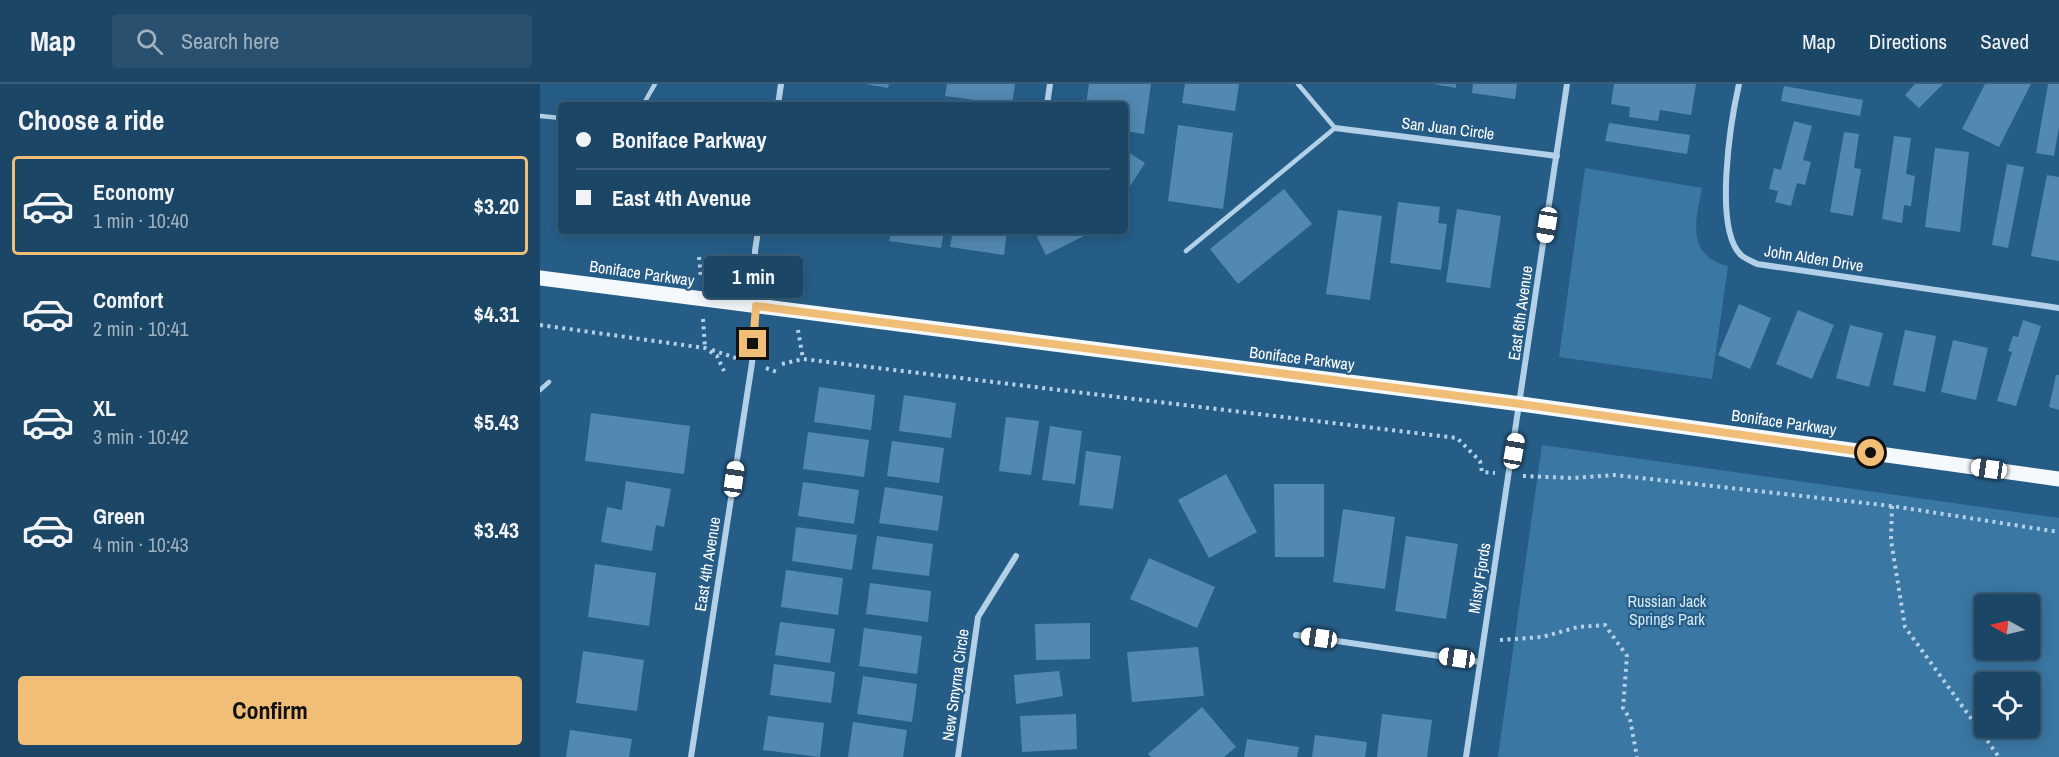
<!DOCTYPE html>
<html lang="en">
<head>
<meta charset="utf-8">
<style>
  :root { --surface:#1c4665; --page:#29506e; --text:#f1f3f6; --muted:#a0b1bf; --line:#3a5e79; --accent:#f1be77 }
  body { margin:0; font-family:"Archivo Narrow",sans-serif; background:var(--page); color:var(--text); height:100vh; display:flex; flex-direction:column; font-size:22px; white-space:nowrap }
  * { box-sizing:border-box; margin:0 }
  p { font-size:20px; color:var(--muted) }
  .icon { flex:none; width:33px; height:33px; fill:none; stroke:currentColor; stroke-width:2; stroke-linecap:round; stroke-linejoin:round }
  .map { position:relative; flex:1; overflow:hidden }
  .side { display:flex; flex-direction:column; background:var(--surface); width:540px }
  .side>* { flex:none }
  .top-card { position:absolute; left:18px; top:18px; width:570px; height:132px; border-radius:6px; box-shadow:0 3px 15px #0003,0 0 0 2px var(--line); display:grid; align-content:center; height:132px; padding:0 18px; background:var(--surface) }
  .needle { width:39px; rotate:278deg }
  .buttons { position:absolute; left:1434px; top:510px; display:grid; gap:12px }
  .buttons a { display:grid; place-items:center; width:66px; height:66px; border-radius:6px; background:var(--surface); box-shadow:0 3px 15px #0003,0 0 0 2px var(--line); font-size:30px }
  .end { position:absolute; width:27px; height:27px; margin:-14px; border:8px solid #f1be77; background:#111; box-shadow:0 0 0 3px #111 }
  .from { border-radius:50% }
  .bubble { position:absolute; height:42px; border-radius:6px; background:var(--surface); box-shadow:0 3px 15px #0003,0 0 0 2px var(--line); font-size:20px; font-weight:800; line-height:42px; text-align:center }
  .car { position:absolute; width:18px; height:36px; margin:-18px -9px; border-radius:8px; box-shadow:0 0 4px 2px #0007; background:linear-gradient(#fff 24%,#345 0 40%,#fff 0 76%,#345 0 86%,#fff 0) }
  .top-card b { display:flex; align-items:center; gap:21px; height:57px; font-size:22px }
  .top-card b+b { border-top:2px solid var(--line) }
  .top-card i { width:15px; height:15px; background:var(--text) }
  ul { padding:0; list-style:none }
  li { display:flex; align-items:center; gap:18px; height:99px; margin:0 12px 9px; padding:0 6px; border:3px solid transparent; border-radius:6px }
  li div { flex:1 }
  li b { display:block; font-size:22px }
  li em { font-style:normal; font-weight:800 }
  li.active { border-color:var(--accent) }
  li>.icon { width:54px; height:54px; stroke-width:1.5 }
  h2 { padding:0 18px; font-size:27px; line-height:72px }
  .cta { display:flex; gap:12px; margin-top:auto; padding:12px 18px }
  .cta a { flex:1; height:69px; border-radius:6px; background:var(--accent); color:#111; font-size:24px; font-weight:800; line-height:69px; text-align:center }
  header { display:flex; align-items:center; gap:36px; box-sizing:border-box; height:84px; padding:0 30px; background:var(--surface); border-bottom:2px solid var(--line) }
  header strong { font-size:28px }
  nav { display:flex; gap:33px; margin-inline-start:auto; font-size:21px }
  .search { width:420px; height:54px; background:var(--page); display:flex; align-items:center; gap:15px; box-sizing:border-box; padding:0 21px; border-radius:6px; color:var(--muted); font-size:22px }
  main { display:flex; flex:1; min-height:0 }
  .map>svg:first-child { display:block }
  .green { fill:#3b77a3; fill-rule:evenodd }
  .building { fill:#5388b0 }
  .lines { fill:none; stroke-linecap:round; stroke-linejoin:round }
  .path { stroke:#b2d1e8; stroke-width:4; stroke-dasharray:3 4.5; stroke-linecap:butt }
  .service { stroke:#b2d1e8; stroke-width:4.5 }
  .minor { stroke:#b2d1e8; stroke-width:6 }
  .primary { stroke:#f4f9fe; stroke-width:15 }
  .route { stroke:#f1be77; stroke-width:8 }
  .labels { text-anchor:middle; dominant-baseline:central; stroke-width:4.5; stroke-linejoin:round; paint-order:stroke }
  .street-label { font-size:16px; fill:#fff; stroke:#265d87 }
  .park-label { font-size:16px; fill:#d6e9f7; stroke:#265d87 }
</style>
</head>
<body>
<header>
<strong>Map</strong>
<div class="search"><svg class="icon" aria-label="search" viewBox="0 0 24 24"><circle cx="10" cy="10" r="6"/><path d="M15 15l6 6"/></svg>Search here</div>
<nav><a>Map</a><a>Directions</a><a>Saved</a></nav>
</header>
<main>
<section class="side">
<h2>Choose a ride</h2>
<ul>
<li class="active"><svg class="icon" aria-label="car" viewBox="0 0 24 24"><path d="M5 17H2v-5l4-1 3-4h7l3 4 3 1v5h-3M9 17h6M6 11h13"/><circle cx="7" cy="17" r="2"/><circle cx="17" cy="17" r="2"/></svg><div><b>Economy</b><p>1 min · 10:40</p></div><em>$3.20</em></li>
<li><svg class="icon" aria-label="car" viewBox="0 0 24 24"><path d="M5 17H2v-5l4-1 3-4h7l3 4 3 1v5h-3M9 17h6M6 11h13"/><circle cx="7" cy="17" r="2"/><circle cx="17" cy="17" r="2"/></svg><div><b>Comfort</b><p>2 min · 10:41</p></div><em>$4.31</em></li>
<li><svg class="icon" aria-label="car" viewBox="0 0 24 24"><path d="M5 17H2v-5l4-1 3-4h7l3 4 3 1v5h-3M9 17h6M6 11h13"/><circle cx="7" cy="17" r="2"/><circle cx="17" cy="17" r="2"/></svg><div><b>XL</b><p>3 min · 10:42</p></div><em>$5.43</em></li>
<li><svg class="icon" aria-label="car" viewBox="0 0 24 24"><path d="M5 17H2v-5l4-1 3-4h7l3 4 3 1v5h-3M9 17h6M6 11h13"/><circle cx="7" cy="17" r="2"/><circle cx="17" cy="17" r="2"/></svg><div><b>Green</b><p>4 min · 10:43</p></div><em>$3.43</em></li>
</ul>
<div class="cta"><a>Confirm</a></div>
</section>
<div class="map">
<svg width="1519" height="673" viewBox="0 0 1519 673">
  <rect width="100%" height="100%" fill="#265d87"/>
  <g class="green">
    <path d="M1045 84 1162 104C1156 136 1145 171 1188 182L1172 295 1019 273Z"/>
    <path d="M1002 361 1519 434V673H958ZM1490 520V566H1444V520ZM1490 598V644H1444V598Z"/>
  </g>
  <g class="building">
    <polygon points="326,0 349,0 348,4"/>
    <polygon points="407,0 475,0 472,21 405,12"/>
    <polygon points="549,0 611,0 604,50 585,47 585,21 546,21"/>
    <polygon points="645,0 699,0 695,27 642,19"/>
    <polygon points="894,0 916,0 916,4"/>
    <polygon points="933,0 977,0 975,15 932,9"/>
    <polygon points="1074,0 1156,0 1151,31 1120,26 1118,37 1089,33 1090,23 1071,20"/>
    <polygon points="1375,0 1403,0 1379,24 1365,11"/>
    <polygon points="1445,0 1491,0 1459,63 1422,45"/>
    <polygon points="1508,0 1519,0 1519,43 1514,72 1496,69"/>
    <polygon points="1244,2 1323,16 1320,32 1241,17"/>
    <polygon points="1254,37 1272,42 1263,76 1271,78 1265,101 1257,99 1251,122 1235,118 1238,107 1229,105 1234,84 1241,86"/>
    <polygon points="1069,39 1150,51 1147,70 1065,57"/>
    <polygon points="638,41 693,49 683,125 628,117"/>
    <polygon points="1304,48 1319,50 1314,84 1321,85 1313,132 1290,128"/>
    <polygon points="1354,52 1371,54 1366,90 1375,92 1371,122 1364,121 1362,139 1342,135"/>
    <polygon points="1395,64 1429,68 1420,148 1385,143"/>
    <polygon points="585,66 605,79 585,110"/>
    <polygon points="1467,80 1484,83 1468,164 1452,161"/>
    <polygon points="1507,91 1519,93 1519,177 1491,172"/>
    <polygon points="744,105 772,140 698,200 670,165"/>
    <polygon points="858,118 900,123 898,139 907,140 901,186 850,179"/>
    <polygon points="917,125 961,132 950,204 906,198"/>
    <polygon points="798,126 842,132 830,216 786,210"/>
    <polygon points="315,147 336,147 335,151"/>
    <polygon points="351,147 404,147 401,164 349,157"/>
    <polygon points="413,147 467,147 464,171 410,163"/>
    <polygon points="494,147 554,147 506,171"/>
    <polygon points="1199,220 1231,234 1210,285 1178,271"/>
    <polygon points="1258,226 1294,241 1272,295 1236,280"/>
    <polygon points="1483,236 1501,242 1476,322 1457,317 1472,268 1468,267 1473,252 1478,253"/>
    <polygon points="1310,241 1343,249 1329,303 1296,294"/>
    <polygon points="1365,246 1396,252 1385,308 1353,301"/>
    <polygon points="1413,256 1448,264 1436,316 1401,308"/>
    <polygon points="1516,291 1519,291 1519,326 1509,323"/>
    <polygon points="279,303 335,311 331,346 274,338"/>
    <polygon points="364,311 416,319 411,354 359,347"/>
    <polygon points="51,329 150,342 144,390 45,377"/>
    <polygon points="466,333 499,337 491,391 459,387"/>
    <polygon points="510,342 542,347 535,400 502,396"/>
    <polygon points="268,348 329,356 324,393 263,385"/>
    <polygon points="352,357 404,364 399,399 347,392"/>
    <polygon points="546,367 581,372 573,425 539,421"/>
    <polygon points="686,390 717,448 669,474 638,416"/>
    <polygon points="86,397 131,405 124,443 116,441 112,467 61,458 67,423 82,426"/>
    <polygon points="263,398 319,406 314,440 258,432"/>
    <polygon points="734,400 784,400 784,473 735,473"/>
    <polygon points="345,403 403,412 398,447 339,439"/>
    <polygon points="803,425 855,433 845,505 793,498"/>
    <polygon points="256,443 317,451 312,486 252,477"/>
    <polygon points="337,452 393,460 389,492 332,485"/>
    <polygon points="866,452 918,460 906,535 855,527"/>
    <polygon points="609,474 675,503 657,544 590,515"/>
    <polygon points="55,480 116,489 109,542 48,533"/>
    <polygon points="246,486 303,494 298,531 241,523"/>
    <polygon points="330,499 391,507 388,538 326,530"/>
    <polygon points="240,538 295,545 290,579 235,571"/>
    <polygon points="550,539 550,575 496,576 495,540"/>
    <polygon points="324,544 382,552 377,590 319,582"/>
    <polygon points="658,563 664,612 592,618 587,568"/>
    <polygon points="43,567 104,576 97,627 36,619"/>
    <polygon points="234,580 295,588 291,619 230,611"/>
    <polygon points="519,587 523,612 476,620 474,591"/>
    <polygon points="323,592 377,600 372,638 317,630"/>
    <polygon points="662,623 696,663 684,673 611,673 608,670"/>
    <polygon points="536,630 537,665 482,668 480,632"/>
    <polygon points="842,630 892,636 887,673 837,673"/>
    <polygon points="228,632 284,639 280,673 223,666"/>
    <polygon points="313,638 367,646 363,673 308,673"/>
    <polygon points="30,646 92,655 89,673 26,673"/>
    <polygon points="775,651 827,658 825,673 772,673"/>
    <polygon points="707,655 759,663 757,673 704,673"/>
  </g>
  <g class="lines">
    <g class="path">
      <polyline points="159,173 161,194"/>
      <polyline points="247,184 251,206"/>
      <polyline points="163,235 165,264"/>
      <polyline points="0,241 165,264 177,272 184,287"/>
      <polyline points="258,246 263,275"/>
      <polyline points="172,266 196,274"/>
      <polyline points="242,280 263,275 917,354 940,377 942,388 955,389"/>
      <polyline points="226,284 237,288"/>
      <polyline points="983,392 1033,394 1074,391 1352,422 1519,448"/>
      <polyline points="1352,422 1351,456 1365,543 1459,673"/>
      <polyline points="960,556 1002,553 1038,543 1065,541 1087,572 1083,624 1090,635 1097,673"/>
    </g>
    <g class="service">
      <polyline points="103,21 115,0"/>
      <polyline points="0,32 21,34"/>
      <polyline points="646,167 795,44 758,0"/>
      <polyline points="0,306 9,298"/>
    </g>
    <g class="minor">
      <path d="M1199 0C1191 35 1173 145 1201 171 1205 175 1212 177 1217 180L1519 224"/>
      <polyline points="238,21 241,0"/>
      <polyline points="507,21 510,0"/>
      <polyline points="795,44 1017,72"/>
      <polyline points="756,551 940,578"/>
      <polyline points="151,673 212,279 216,222 215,167 218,147"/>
      <polyline points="418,673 438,533 476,472"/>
      <polyline points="926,673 1027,0"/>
    </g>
    <polyline class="primary" points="0,194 981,320 1519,395"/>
  </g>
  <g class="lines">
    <polyline class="route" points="213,260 216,222 981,320 1331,369"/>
  </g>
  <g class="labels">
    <g class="street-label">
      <text transform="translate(908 44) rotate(7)">San Juan Circle</text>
      <text transform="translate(1274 174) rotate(9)">John Alden Drive</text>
      <text transform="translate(102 189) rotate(8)">Boniface Parkway</text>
      <text transform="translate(980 229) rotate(-82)">East 6th Avenue</text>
      <text transform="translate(762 274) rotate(7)">Boniface Parkway</text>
      <text transform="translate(1244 338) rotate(8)">Boniface Parkway</text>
      <text transform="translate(167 480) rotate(-81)">East 4th Avenue</text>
      <text transform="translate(939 494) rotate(-81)">Misty Fjords</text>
      <text transform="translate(415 601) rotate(-82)">New Smyrna Circle</text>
    </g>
    <g class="park-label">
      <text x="1127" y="517">Russian Jack<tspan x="1127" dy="18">Springs Park</tspan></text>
    </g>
  </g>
</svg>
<div class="buttons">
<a><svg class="needle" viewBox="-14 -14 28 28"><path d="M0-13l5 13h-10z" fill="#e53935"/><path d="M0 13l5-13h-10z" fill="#a0b1bf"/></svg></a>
<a><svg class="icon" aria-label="locate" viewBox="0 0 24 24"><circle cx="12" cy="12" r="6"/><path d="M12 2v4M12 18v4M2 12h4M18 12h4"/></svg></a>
</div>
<i class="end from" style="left:1331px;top:369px"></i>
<i class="end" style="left:213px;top:260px"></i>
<div class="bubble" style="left:164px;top:172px;width:99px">1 min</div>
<i class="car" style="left:1007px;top:141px;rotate:189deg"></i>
<i class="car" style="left:974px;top:367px;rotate:10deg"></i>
<i class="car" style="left:1449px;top:385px;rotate:278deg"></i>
<i class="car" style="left:194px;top:395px;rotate:8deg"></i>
<i class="car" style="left:779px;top:554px;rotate:278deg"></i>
<i class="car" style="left:917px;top:574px;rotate:278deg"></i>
<div class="top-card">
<b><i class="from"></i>Boniface Parkway</b>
<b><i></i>East 4th Avenue</b>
</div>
</div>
</main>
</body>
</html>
